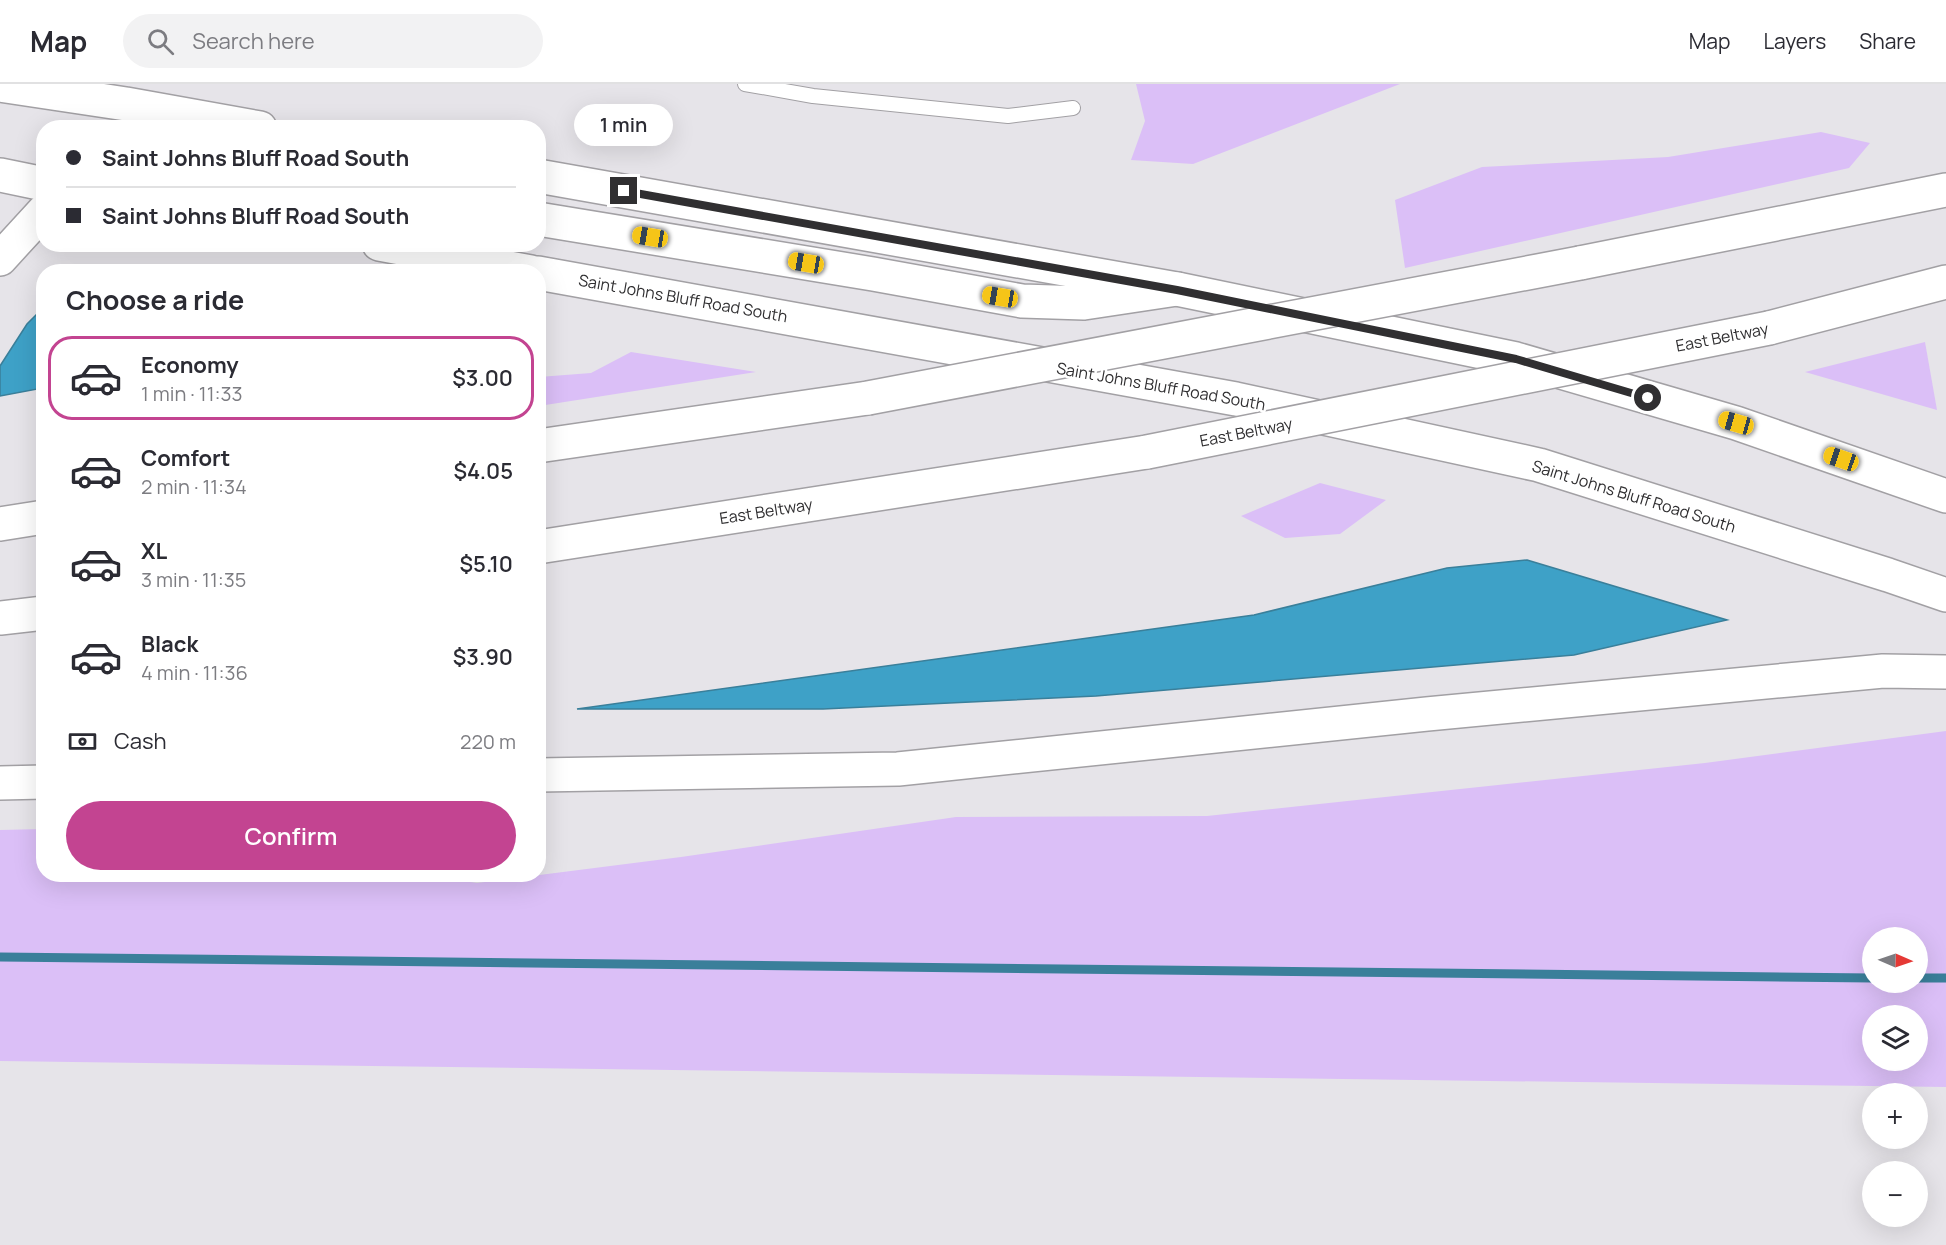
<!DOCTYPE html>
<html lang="en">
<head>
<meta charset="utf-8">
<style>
  :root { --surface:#fff; --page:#f2f2f3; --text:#2b2b33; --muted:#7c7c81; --line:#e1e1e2; --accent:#c34491 }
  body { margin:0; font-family:Manrope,sans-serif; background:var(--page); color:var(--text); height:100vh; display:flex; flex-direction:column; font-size:22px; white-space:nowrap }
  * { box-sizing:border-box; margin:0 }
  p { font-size:20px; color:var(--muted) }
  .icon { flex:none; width:33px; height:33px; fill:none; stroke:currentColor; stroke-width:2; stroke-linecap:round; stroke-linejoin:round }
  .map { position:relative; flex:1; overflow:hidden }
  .panel { position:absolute; left:36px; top:180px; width:510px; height:618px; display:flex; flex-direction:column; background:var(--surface); border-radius:24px; box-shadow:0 6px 24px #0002 }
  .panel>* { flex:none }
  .hud { position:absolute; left:36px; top:36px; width:510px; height:132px; border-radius:24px; box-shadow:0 6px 24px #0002; display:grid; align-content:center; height:132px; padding:0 30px; background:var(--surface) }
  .needle { width:39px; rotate:92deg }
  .fabs { position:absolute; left:1862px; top:843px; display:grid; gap:12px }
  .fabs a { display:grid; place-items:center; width:66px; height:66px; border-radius:50%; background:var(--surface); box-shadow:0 6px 24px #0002; font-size:30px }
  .end { position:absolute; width:27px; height:27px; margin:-14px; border:8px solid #302f31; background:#fff; box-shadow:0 0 0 3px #fff }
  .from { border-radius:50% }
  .bubble { position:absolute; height:42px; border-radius:21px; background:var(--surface); box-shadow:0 6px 24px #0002; font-size:20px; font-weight:600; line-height:42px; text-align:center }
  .car { position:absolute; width:18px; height:36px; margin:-18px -9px; border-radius:8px; box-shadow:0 0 4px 2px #0007; background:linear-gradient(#f5c518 24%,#345 0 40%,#f5c518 0 76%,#345 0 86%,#f5c518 0) }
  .hud b { display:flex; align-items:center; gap:21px; height:57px; font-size:22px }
  .hud b+b { border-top:2px solid var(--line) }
  .hud i { width:15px; height:15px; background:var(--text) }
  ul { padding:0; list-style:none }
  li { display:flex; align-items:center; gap:18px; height:84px; margin:0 12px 9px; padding:0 18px; border:3px solid transparent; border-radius:24px }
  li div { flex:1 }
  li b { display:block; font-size:22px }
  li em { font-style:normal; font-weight:600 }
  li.selected { border-color:var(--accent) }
  li>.icon { width:54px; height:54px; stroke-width:1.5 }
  h2 { padding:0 30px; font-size:27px; line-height:72px }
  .pay { display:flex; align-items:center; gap:15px; height:66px; padding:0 30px; font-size:22px }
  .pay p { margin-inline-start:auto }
  .primary-button { display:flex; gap:12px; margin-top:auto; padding:12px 30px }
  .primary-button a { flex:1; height:69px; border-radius:36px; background:var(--accent); color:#fff; font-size:24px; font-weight:600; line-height:69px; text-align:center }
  header { display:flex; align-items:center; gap:36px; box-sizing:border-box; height:84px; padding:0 30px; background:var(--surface); border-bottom:2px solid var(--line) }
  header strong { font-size:28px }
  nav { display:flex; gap:33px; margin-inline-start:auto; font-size:21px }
  .search { width:420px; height:54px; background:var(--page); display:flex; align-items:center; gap:15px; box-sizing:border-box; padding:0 21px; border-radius:33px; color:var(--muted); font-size:22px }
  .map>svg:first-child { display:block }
  .green { fill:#dbbff7; fill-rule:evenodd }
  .water { fill:#3ea1c7; stroke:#3a7f9a; stroke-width:1.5 }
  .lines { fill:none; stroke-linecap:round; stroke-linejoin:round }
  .stream { stroke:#3a7f9a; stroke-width:9 }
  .service-casing { stroke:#a2a0a4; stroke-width:16 }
  .secondary-casing { stroke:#a2a0a4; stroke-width:36 }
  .motorway-casing { stroke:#a2a0a4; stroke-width:36 }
  .service { stroke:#fff; stroke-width:14 }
  .secondary { stroke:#fff; stroke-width:33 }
  .motorway { stroke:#fff; stroke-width:33 }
  .motorway-bridge-casing { stroke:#a2a0a4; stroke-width:36; stroke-linecap:butt }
  .motorway-bridge { stroke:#fff; stroke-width:33 }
  .route { stroke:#302f31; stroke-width:8 }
  .labels { text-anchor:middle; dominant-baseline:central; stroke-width:5; stroke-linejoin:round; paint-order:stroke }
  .street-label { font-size:16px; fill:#302f31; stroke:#fff }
</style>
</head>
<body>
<header>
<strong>Map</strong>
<div class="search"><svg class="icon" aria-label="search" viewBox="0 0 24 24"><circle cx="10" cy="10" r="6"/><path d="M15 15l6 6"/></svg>Search here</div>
<nav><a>Map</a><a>Layers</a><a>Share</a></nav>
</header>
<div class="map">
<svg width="1946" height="1161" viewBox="0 0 1946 1161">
  <rect width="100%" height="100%" fill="#e6e4e9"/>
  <g class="green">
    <polygon points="1136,0 1400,0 1193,80 1131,76 1145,37"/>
    <polygon points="1821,48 1870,59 1849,84 1405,184 1395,116 1482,83 1668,73"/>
    <polygon points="1925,258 1937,326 1805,288"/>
    <polygon points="631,268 756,288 539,322 539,293 591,289"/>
    <polygon points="1320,399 1386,416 1340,450 1285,454 1241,432"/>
    <path d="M1946 647V1003L0 977V746L43 745 44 790H417L477 799 681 773 956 733 1207 732 1705 679ZM1872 854H1917V898H1872ZM1872 932H1917V976H1872Z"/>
  </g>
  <g class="water">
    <polygon points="43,224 43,304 0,312 0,282 27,240"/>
    <polygon points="1527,476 1727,536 1574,571 1096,612 823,625 577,625 1254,531 1447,484"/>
  </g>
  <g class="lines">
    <g class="stream">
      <polyline points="0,873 1872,894"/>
      <polyline points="1917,894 1946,894"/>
    </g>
    <defs>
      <polyline id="service" points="745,0 813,12 1008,32 1073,24"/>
      <g id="secondary">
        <polyline points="0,1 126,20 260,44"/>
        <polyline points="0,91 44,100"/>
        <polyline points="538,92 1177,205 1516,275 1736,339 1946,412"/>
        <polyline points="379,160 531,188"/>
        <polyline points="538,189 1236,315 1539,381 1888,491 1946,511"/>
      </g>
      <g id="motorway">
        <polyline points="538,135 873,190 1022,217 1084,219 1177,205"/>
        <polyline points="0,175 44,127"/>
        <polyline points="1580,179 1946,106"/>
        <polyline points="1769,244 1946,198"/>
        <polyline points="538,362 868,314"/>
        <polyline points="0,440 44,433"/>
        <polyline points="538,463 1147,368"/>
        <polyline points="0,534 44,529"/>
        <polyline points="538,691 898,685 1427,630 1788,596 1883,587 1946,588"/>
        <polyline points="0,699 44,698"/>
      </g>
    </defs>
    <use href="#service" class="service-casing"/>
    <use href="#secondary" class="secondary-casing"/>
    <use href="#motorway" class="motorway-casing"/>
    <use href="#service" class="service"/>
    <use href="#secondary" class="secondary"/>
    <use href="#motorway" class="motorway"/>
    <defs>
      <g id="motorway-bridge">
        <polyline points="868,314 1580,179"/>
        <polyline points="1147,368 1769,244"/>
      </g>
    </defs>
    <use href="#motorway-bridge" class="motorway-bridge-casing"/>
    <use href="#motorway-bridge" class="motorway-bridge"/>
  </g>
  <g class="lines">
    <polyline class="route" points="624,107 1177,206 1516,275 1648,314"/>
  </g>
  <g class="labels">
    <g class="street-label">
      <text transform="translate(683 214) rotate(10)">Saint Johns Bluff Road South</text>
      <text transform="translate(1722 253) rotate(-11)">East Beltway</text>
      <text transform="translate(1161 302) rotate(10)">Saint Johns Bluff Road South</text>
      <text transform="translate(1246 348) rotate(-11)">East Beltway</text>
      <text transform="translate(1634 412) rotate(17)">Saint Johns Bluff Road South</text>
      <text transform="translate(766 427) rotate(-9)">East Beltway</text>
    </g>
  </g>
</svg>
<div class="fabs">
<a><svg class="needle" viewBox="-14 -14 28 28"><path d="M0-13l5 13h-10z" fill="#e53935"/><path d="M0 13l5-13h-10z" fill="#7c7c81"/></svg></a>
<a><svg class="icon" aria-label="layers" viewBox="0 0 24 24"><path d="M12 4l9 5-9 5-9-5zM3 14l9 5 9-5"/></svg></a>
<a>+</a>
<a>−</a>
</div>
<i class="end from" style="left:1648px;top:314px"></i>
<i class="end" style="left:624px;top:107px"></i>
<div class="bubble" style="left:574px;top:20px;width:99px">1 min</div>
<i class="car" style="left:650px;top:153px;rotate:279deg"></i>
<i class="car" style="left:806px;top:179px;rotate:280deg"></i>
<i class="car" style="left:1000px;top:213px;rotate:280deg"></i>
<i class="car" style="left:1736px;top:339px;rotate:286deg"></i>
<i class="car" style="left:1841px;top:375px;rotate:289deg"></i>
<div class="hud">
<b><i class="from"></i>Saint Johns Bluff Road South</b>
<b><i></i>Saint Johns Bluff Road South</b>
</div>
<section class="panel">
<h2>Choose a ride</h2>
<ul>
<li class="selected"><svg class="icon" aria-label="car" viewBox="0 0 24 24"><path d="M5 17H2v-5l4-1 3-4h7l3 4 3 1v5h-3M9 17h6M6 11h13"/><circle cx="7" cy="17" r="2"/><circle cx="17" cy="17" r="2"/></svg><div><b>Economy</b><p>1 min · 11:33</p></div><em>$3.00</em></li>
<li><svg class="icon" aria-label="car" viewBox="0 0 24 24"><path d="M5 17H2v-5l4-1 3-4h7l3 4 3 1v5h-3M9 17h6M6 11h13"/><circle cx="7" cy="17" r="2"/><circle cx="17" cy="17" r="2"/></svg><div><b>Comfort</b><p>2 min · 11:34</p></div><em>$4.05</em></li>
<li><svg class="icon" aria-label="car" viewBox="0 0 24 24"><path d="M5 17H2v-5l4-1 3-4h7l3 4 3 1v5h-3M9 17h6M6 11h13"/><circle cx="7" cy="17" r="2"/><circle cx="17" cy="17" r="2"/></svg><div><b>XL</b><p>3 min · 11:35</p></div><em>$5.10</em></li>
<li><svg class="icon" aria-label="car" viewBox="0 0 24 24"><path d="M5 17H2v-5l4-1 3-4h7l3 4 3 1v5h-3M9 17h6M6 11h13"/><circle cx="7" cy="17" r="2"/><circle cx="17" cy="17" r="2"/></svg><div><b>Black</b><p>4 min · 11:36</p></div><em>$3.90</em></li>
</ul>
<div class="pay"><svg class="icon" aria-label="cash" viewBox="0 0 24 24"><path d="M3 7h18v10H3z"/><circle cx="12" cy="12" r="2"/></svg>Cash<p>220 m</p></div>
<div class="primary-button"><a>Confirm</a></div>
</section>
</div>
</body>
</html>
